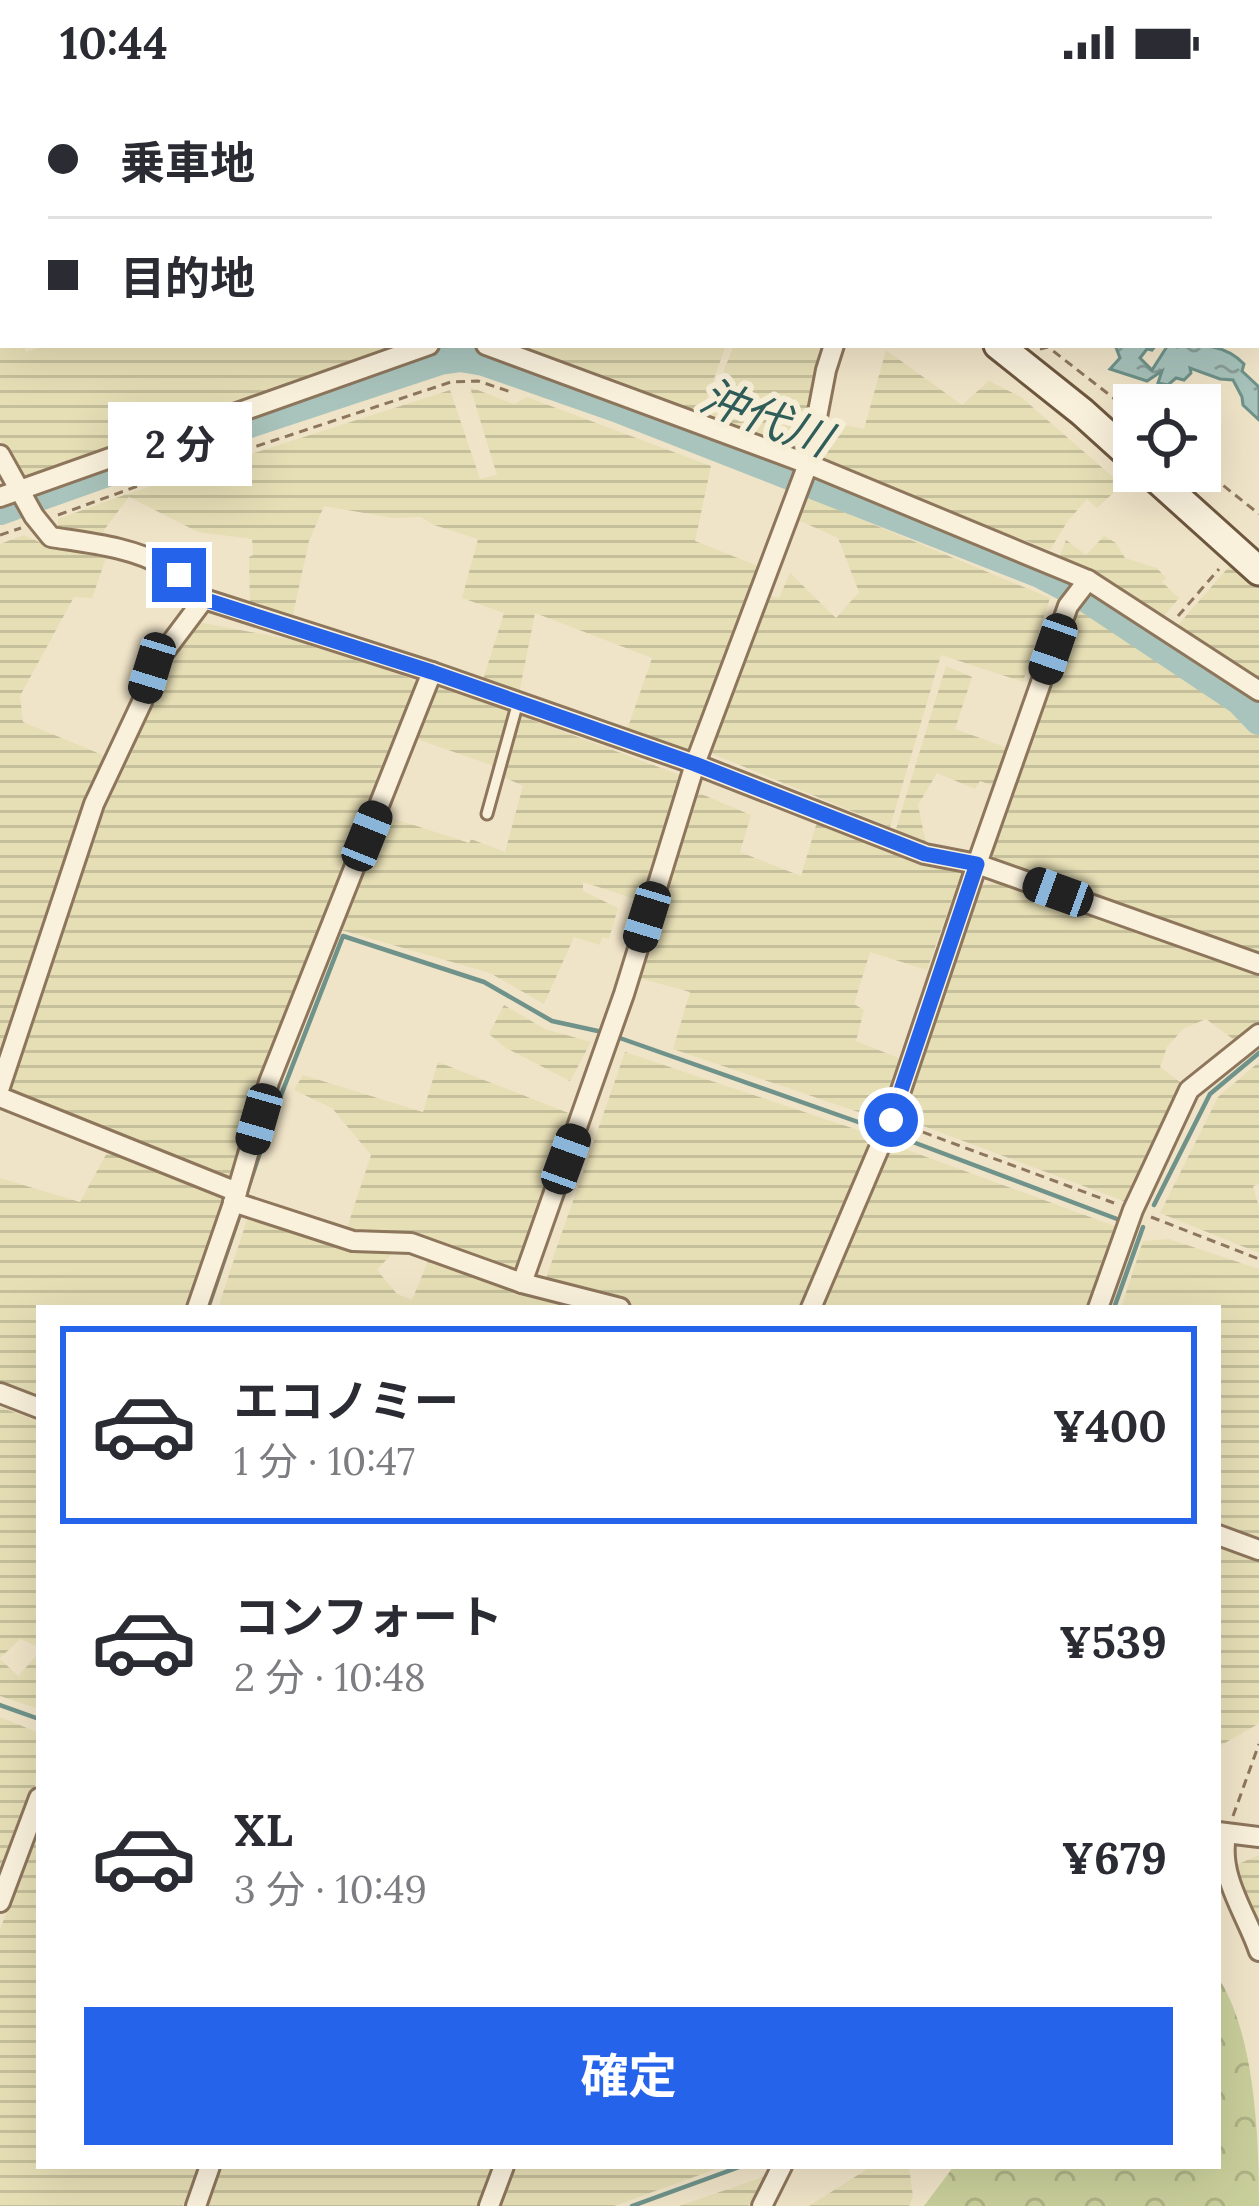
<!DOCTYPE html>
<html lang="ja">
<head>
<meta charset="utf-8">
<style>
  :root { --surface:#fff; --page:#f2f2f3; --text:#2b2b33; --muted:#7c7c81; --line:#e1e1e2; --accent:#2563eb }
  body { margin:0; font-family:Lora,"Noto Sans JP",serif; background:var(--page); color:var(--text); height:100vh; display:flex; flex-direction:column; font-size:45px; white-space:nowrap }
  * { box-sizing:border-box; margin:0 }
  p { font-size:39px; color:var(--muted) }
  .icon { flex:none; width:66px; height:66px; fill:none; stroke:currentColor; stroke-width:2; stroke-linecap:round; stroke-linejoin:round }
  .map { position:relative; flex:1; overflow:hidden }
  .panel { position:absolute; left:36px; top:1221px; width:1185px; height:864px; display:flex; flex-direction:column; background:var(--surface); border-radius:0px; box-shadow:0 12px 48px #0002 }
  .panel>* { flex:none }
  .banner { position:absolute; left:0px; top:0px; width:1260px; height:264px; box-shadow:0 12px 48px #0002; display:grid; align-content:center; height:264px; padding:0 48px; background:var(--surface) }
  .buttons { position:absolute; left:1113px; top:300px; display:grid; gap:24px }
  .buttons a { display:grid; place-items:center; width:108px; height:108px; border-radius:0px; background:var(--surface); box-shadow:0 12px 48px #0002; font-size:60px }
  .end { position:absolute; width:54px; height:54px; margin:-27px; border:15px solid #2563eb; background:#fff; box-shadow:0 0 0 6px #fff }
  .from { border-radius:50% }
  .bubble { position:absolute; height:84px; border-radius:0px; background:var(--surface); box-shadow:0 12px 48px #0002; font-size:39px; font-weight:700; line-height:84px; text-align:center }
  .car { position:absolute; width:36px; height:72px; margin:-36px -18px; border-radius:15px; box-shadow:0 0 9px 3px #0007; background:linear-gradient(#222 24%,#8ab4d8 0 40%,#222 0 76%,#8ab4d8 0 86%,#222 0) }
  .banner b { display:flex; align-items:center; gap:42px; height:114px; font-size:45px }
  .banner b+b { border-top:3px solid var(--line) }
  .banner i { width:30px; height:30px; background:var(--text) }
  ul { padding:21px 0 0; list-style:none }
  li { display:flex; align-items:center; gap:36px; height:198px; margin:0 24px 18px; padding:0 24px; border:6px solid transparent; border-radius:0px }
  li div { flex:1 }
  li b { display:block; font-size:45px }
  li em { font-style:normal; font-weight:700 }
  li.active { border-color:var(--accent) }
  li>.icon { width:108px; height:108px; stroke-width:1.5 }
  .action { display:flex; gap:24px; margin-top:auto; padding:24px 48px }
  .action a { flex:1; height:138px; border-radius:0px; background:var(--accent); color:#fff; font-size:48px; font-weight:700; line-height:138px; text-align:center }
  .status { display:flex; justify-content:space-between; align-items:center; height:84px; padding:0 60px; background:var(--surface); direction:ltr }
  .status svg { height:33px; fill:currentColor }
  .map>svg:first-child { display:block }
  .farmland { fill:url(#farmland-rules) }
  .forest { fill:url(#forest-crowns) }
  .water { fill:url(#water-ripples); stroke:#6f938a; stroke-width:3 }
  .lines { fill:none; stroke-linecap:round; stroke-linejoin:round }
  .stream { stroke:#6f938a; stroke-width:4.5 }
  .river { stroke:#a9c4bc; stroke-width:30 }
  .lane-casing { stroke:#8d765c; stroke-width:15 }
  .street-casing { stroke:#8d765c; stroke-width:24 }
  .secondary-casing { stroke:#6f573f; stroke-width:33 }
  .path { stroke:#8d765c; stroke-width:3; stroke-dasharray:9 6; stroke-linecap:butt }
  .lane { stroke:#faf1dc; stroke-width:9 }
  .street { stroke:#faf1dc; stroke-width:18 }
  .secondary { stroke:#faf1dc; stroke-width:27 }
  .route { stroke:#2563eb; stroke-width:15 }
  .labels { text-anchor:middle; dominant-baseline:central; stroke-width:12; stroke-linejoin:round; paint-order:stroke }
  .water-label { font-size:45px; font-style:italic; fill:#2f5d5a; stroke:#f7eed8 }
</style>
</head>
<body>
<div class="status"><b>10:44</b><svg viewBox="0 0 49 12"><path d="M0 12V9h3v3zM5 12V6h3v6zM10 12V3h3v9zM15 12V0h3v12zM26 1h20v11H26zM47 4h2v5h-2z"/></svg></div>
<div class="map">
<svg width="1259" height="2122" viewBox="0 0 1259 2122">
  <defs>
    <pattern id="farmland-rules" width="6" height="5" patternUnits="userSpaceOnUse" patternTransform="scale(3)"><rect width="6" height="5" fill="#e6deb5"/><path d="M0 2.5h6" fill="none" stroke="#c6bf9b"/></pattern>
    <pattern id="forest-crowns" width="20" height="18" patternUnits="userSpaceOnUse" patternTransform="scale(3)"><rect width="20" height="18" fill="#c9cf9b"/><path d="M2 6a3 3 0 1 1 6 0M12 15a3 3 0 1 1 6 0" fill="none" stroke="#aeb285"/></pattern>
    <pattern id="water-ripples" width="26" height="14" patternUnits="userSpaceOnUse" patternTransform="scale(3)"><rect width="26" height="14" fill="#a9c4bc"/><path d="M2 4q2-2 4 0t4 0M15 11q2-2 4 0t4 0" fill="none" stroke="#8ba098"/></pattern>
  </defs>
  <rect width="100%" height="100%" fill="#f0e4c8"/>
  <g class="farmland">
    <polygon points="0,206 3,212 3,261 23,261 26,268 46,261 408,261 31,396 23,394 0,355"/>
    <polygon points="507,261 726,261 700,334"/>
    <polygon points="734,261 823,261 801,362 787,366 705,334"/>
    <polygon points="886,266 962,321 989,297 1021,313 1122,401 1097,424 1087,415 1067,438 1050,466 817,376 824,337 864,345"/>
    <polygon points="470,303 514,320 527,313 711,382 695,457 763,484 694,660 686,667 626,649 652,574 535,529 519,610 482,599 504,529 462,514 478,455 434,441 421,433 393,434 324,422 309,457 292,535 250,524 249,473 253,471 252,455 198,448 129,413 104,446 103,457 58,447 58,435 127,410 450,306 480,395 497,391"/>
    <polygon points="805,412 1050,514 1023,598 941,571 890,743 708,668 767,511 779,514 790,489 836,534 859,508 838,454 796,435"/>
    <polygon points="24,451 50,463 106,474 92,514 74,513 20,612 23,638 105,672 80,736 0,973 0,460"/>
    <polygon points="1104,452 1116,459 1125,474 1157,484 1166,494 1162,498 1179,514 1160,537 1091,489 1060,472 1066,456 1086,471"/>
    <polygon points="1233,478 1259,502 1259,602 1181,551 1179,540"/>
    <polygon points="1078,522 1237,620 1259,646 1259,870 999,780 992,770"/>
    <polygon points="198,538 293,556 410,594 416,600 376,712 260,995 228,1096 9,1008 105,725 153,622 155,598"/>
    <polygon points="946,582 972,593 955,645 1008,664 996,703 980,697 975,705 937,689 918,721 926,760 895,748"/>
    <polygon points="440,602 510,628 494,682 414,654 431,604"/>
    <polygon points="521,632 683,692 644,818 583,798 583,807 618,824 609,855 603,853 599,861 574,853 544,920 490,889 341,846 380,737 392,741 395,735 469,759 471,755 505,768 523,702 504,693"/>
    <polygon points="694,707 751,731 740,768 801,792 817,738 927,778 962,788 927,886 870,868 854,920 864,926 856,957 901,975 882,1036 673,965 690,908 639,894"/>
    <polygon points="997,798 1259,890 1259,941 1237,958 1206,935 1183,945 1167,963 1160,983 1184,1001 1129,1119 902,1034 900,1026 975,803"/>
    <polygon points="504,921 545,945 591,958 570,997 506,964 489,950"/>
    <polygon points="625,968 873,1051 801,1224 644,1224 546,1194"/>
    <polygon points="438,978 571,1030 519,1186 500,1184 414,1152 346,1147 371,1071 332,1024 294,1006 303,991 423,1028"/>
    <polygon points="1259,978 1259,1100 1253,1102 1259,1123 1259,1169 1160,1129 1218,1013"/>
    <polygon points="891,1060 1120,1144 1092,1224 823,1224"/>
    <polygon points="109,1065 223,1116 187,1224 39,1224 39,1318 0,1304 0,1094 80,1118"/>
    <polygon points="248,1133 357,1166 397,1164 377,1186 397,1210 412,1216 429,1175 568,1224 218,1224"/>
    <polygon points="1169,1155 1259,1185 1259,1454 1218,1439 1218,1224 1121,1224 1143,1157"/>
    <polygon points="0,1323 39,1338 39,1563 20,1555 0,1574"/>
    <polygon points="1218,1462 1259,1477 1259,1636 1258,1640 1218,1663"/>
    <polygon points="39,1569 39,1625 0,1612 0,1575 18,1592"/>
    <polygon points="0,1633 39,1649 39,1691 0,1797"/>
    <polygon points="39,1739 39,2082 199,2082 183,2122 0,2122 0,1846"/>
    <polygon points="1259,1771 1259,1853 1234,1782"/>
    <polygon points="222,2082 497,2082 481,2122 207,2122"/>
    <polygon points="512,2082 724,2082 614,2122 498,2122"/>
    <polygon points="872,2082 909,2082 913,2113 909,2122 809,2122"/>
    <polygon points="769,2091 755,2117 748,2122 679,2122"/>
  </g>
  <path class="forest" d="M1218 1893C1255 1950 1259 2054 1259 2122H924L954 2082H1218Z"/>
  <path class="water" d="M1115 261H1156L1152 266 1147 265 1140 274 1152 286 1168 261C1197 261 1223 258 1244 280L1242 287 1259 303V336L1243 321 1242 313 1233 296 1220 295 1190 284 1191 289 1184 296 1176 294 1168 301 1158 299 1162 287 1147 297 1110 285 1120 274Z"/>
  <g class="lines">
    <g class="stream">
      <polyline points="617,953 878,1045"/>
      <polyline points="889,1049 1125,1138"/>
      <polyline points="244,1116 269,1042 343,852 484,898 552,937 607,949"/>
      <polyline points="1154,1121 1210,1010 1259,969"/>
      <polyline points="208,1224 241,1127"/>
      <polyline points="1114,1224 1143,1143"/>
      <polyline points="0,1621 39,1635"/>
      <polyline points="632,2122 742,2082"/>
    </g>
    <polyline class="river" points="0,426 174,364 440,276 461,273 484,277 616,323 1040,489 1086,513 1240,616 1259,636"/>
    <defs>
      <g id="lane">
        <polyline points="234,3 245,0"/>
        <polyline points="310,3 311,0"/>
        <polyline points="0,25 3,29"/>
        <polyline points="487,730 518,618"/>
      </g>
      <g id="street">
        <polyline points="1106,0 1109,3"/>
        <polyline points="1211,3 1213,0"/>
        <polyline points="1257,142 1259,144"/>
        <polyline points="486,261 808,380 1088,496 1259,607"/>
        <path d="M0 371 34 432 51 453C89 459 132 463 166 483 180 491 192 504 204 515L432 588 695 680 925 770 977 780 1259 880"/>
        <polyline points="0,413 429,261"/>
        <polyline points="0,1003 94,720 142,618 152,584 204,515"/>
        <polyline points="0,1013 237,1108"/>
        <polyline points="233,1118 353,1157 411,1159 522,1199 620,1224"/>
        <polyline points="522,1199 624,910 695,680 808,380 826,286 834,261"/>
        <polyline points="197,1224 237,1108 269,998 432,588"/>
        <polyline points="811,1224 891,1036 977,780 1068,522 1088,496"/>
        <polyline points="1098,1224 1133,1126 1189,1006 1259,950"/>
        <polyline points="0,1309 39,1324"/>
        <polyline points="1218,1451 1259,1466"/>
        <polyline points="1218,1748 1259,1753"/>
        <path d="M1226 1751C1218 1793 1246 1829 1259 1867"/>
        <polyline points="0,1818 39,1714"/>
        <polyline points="196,2122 210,2082"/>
        <polyline points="489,2122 504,2082"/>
        <polyline points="762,2122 782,2082"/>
      </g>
      <g id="secondary">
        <polyline points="0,189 3,189"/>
        <polyline points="998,261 1082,328 1134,375"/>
        <polyline points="1148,387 1259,487"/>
      </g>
    </defs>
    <use href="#lane" class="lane-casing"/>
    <use href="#street" class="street-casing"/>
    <use href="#secondary" class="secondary-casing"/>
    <g class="path">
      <polyline points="728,0 732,3"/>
      <polyline points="1066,0 1070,3"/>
      <polyline points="0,47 3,45"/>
      <polyline points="1040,265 1048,263 1134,330"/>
      <polyline points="1200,383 1259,430"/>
      <polyline points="58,431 160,394 451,298 478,297 511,308"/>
      <polyline points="0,451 21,444"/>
      <polyline points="1178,532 1219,485"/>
      <polyline points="909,1043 1114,1119"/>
      <polyline points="1151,1133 1259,1175"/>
      <polyline points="1233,1732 1259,1660"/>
    </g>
    <use href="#lane" class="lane"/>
    <use href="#street" class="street"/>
    <use href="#secondary" class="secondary"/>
  </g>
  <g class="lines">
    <polyline class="route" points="179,491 203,515 432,588 695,680 925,770 977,780 891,1036"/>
  </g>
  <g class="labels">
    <g class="water-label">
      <text transform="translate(766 333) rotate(21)">沖代川</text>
    </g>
  </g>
</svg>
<div class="buttons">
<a><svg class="icon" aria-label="locate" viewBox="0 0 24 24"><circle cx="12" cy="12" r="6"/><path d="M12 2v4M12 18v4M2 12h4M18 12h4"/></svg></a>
</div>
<i class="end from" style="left:891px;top:1036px"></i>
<i class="end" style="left:179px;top:491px"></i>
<div class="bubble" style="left:108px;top:318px;width:144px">2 分</div>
<i class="car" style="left:1053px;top:565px;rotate:199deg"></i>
<i class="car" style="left:152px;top:584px;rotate:197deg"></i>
<i class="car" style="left:367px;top:752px;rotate:22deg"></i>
<i class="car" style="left:1058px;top:808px;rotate:290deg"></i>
<i class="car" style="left:647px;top:833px;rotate:197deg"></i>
<i class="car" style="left:259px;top:1035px;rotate:196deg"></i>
<i class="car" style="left:566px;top:1075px;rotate:20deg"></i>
<div class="banner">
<b><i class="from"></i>乗車地</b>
<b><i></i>目的地</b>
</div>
<section class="panel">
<ul>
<li class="active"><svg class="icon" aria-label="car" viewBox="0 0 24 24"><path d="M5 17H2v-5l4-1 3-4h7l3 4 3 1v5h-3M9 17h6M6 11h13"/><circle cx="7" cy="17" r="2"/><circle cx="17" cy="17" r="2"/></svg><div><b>エコノミー</b><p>1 分 · 10:47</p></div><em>¥400</em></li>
<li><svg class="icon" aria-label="car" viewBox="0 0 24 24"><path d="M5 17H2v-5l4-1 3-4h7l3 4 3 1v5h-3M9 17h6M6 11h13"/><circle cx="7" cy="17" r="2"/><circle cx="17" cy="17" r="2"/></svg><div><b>コンフォート</b><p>2 分 · 10:48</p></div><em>¥539</em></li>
<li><svg class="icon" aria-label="car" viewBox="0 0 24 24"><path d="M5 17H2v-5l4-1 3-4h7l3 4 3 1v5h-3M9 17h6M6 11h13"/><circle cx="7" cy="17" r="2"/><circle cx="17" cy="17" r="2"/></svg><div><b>XL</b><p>3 分 · 10:49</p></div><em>¥679</em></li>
</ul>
<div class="action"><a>確定</a></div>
</section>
</div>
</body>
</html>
